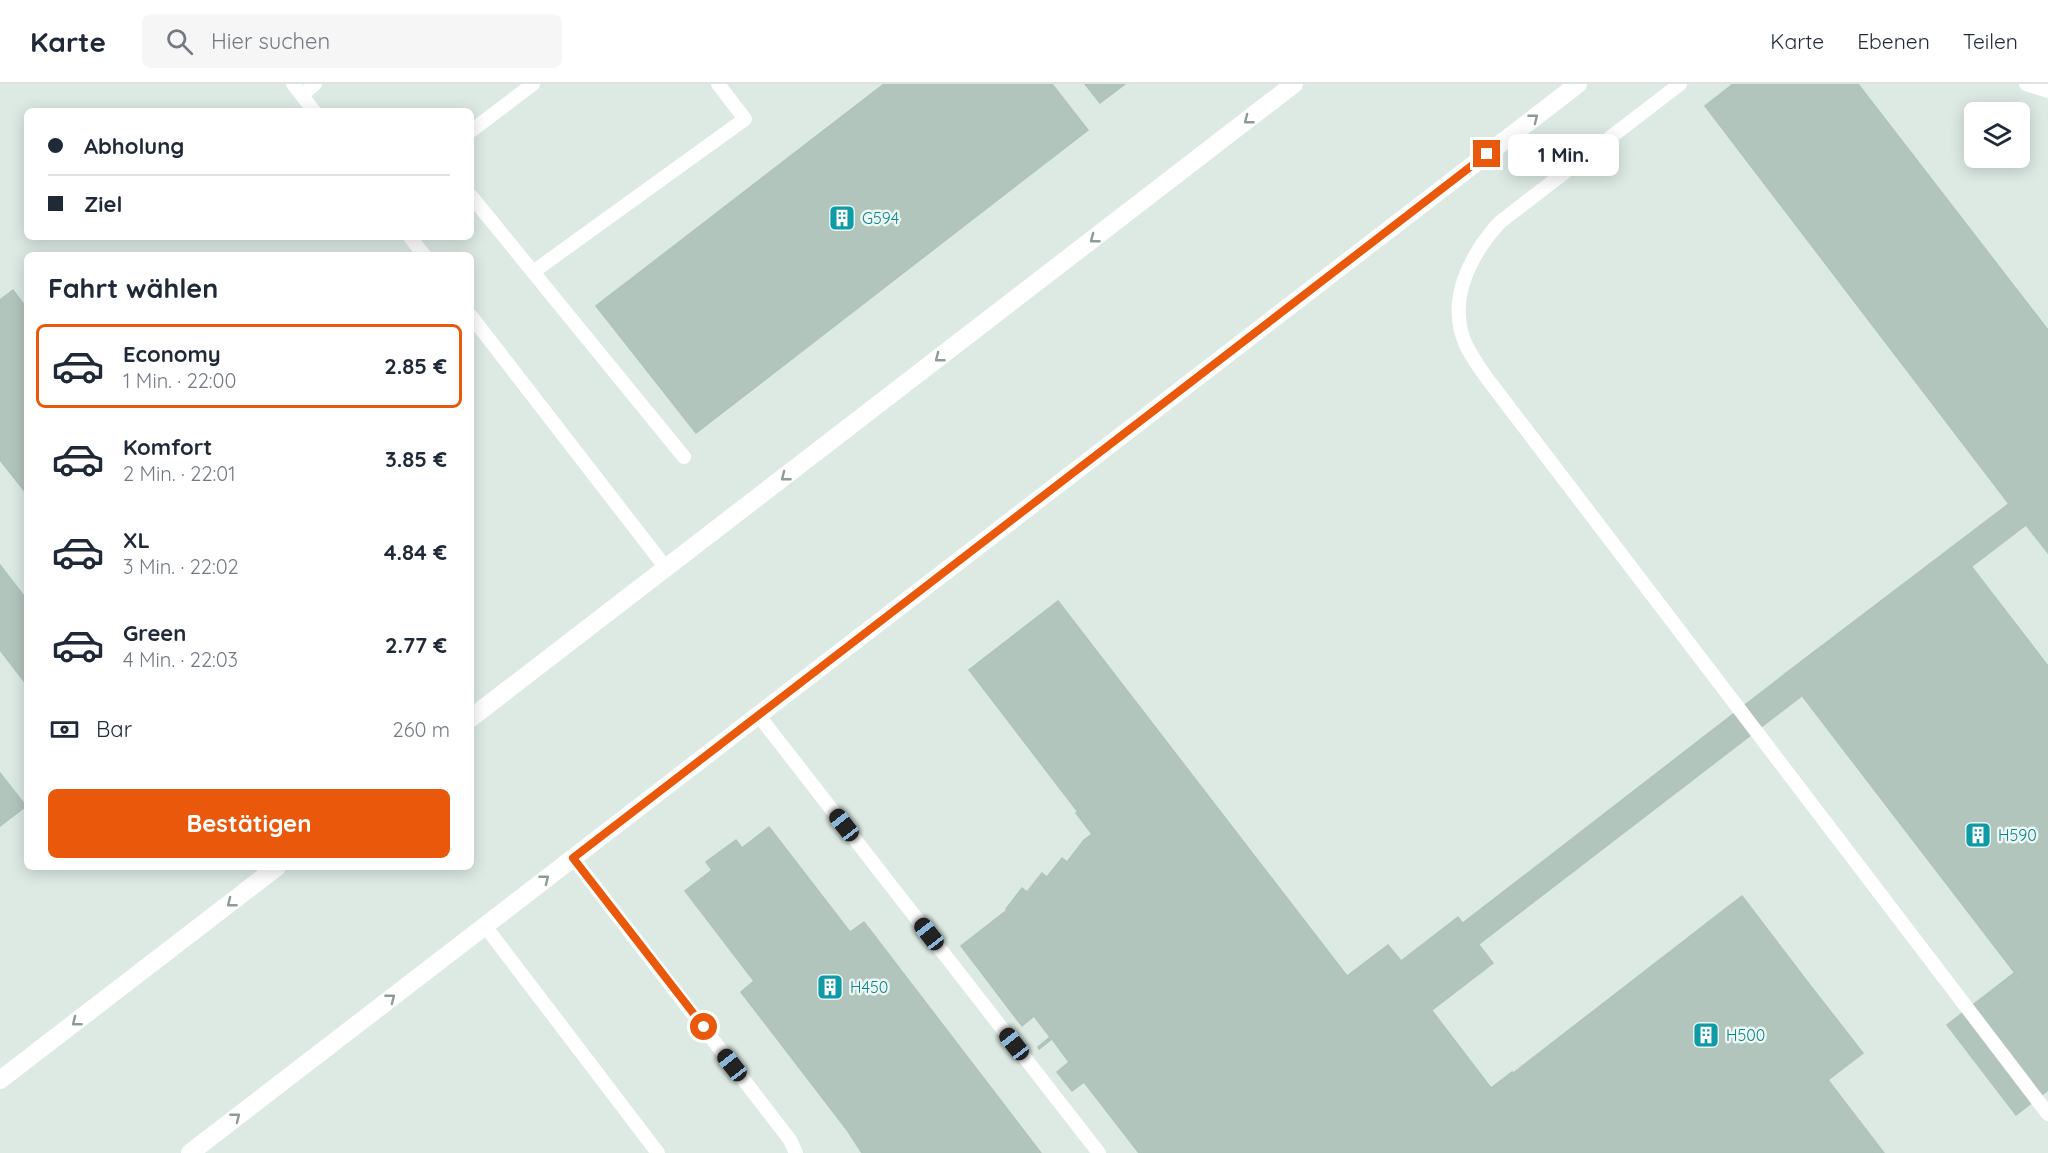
<!DOCTYPE html>
<html lang="de">
<head>
<meta charset="utf-8">
<style>
  :root { --surface:#fff; --page:#f6f6f7; --text:#1f2937; --muted:#747a83; --line:#e0e1e3; --accent:#ea580c }
  body { margin:0; font-family:Quicksand,sans-serif; background:var(--page); color:var(--text); height:100vh; display:flex; flex-direction:column; font-size:22px; white-space:nowrap }
  * { box-sizing:border-box; margin:0 }
  p { font-size:20px; color:var(--muted) }
  .icon { flex:none; width:33px; height:33px; fill:none; stroke:currentColor; stroke-width:2; stroke-linecap:round; stroke-linejoin:round }
  .map { position:relative; flex:1; overflow:hidden }
  .details { position:absolute; left:24px; top:168px; width:450px; height:618px; display:flex; flex-direction:column; background:var(--surface); border-radius:9px; box-shadow:0 3px 15px #0003 }
  .details>* { flex:none }
  .guide { position:absolute; left:24px; top:24px; width:450px; height:132px; border-radius:9px; box-shadow:0 3px 15px #0003; display:grid; align-content:center; height:132px; padding:0 24px; background:var(--surface) }
  .tools { position:absolute; left:1964px; top:18px; display:grid; gap:12px }
  .tools a { display:grid; place-items:center; width:66px; height:66px; border-radius:9px; background:var(--surface); box-shadow:0 3px 15px #0003; font-size:30px }
  .end { position:absolute; width:27px; height:27px; margin:-14px; border:8px solid #ea580c; background:#fff; box-shadow:0 0 0 3px #fff }
  .from { border-radius:50% }
  .bubble { position:absolute; height:42px; border-radius:9px; background:var(--surface); box-shadow:0 3px 15px #0003; font-size:20px; font-weight:800; line-height:42px; text-align:center }
  .car { position:absolute; width:18px; height:36px; margin:-18px -9px; border-radius:8px; box-shadow:0 0 4px 2px #0007; background:linear-gradient(#222 24%,#8ab4d8 0 40%,#222 0 76%,#8ab4d8 0 86%,#222 0) }
  .guide b { display:flex; align-items:center; gap:21px; height:57px; font-size:22px }
  .guide b+b { border-top:2px solid var(--line) }
  .guide i { width:15px; height:15px; background:var(--text) }
  ul { padding:0; list-style:none }
  li { display:flex; align-items:center; gap:18px; height:84px; margin:0 12px 9px; padding:0 12px; border:3px solid transparent; border-radius:9px }
  li div { flex:1 }
  li b { display:block; font-size:22px }
  li em { font-style:normal; font-weight:800 }
  li.active { border-color:var(--accent) }
  li>.icon { width:54px; height:54px; stroke-width:1.5 }
  h2 { padding:0 24px; font-size:27px; line-height:72px }
  .pay { display:flex; align-items:center; gap:15px; height:66px; padding:0 24px; font-size:22px }
  .pay p { margin-inline-start:auto }
  .cta { display:flex; gap:12px; margin-top:auto; padding:12px 24px }
  .cta a { flex:1; height:69px; border-radius:9px; background:var(--accent); color:#fff; font-size:24px; font-weight:800; line-height:69px; text-align:center }
  header { display:flex; align-items:center; gap:36px; box-sizing:border-box; height:84px; padding:0 30px; background:var(--surface); border-bottom:2px solid var(--line) }
  header strong { font-size:28px }
  nav { display:flex; gap:33px; margin-inline-start:auto; font-size:21px }
  .search { width:420px; height:54px; background:var(--page); display:flex; align-items:center; gap:15px; box-sizing:border-box; padding:0 21px; border-radius:9px; color:var(--muted); font-size:22px }
  .map>svg:first-child { display:block }
  .building { fill:#b2c5bd; stroke:#afc4bb; stroke-width:1.5 }
  .lines { fill:none; stroke-linecap:round; stroke-linejoin:round }
  .lane { stroke:#fff; stroke-width:14 }
  .street { stroke:#fff; stroke-width:18 }
  .oneway { stroke:#8e9c98 }
  .route { stroke:#ea580c; stroke-width:8 }
  .labels { text-anchor:middle; dominant-baseline:central; stroke-width:5; stroke-linejoin:round; paint-order:stroke }
  .culture-label { font-size:16px; fill:#0d838f; stroke:#edf7f2; text-anchor:start }
</style>
</head>
<body>
<header>
<strong>Karte</strong>
<div class="search"><svg class="icon" aria-label="search" viewBox="0 0 24 24"><circle cx="10" cy="10" r="6"/><path d="M15 15l6 6"/></svg>Hier suchen</div>
<nav><a>Karte</a><a>Ebenen</a><a>Teilen</a></nav>
</header>
<div class="map">
<svg width="2048" height="1069" viewBox="0 0 2048 1069">
  <rect width="100%" height="100%" fill="#ddeae4"/>
  <g class="building">
    <polygon points="884,0 1052,0 1088,46 696,349 596,222"/>
    <polygon points="1085,0 1125,0 1100,19"/>
    <polygon points="1733,0 1858,0 2048,246 2048,390 2009,420 1705,22"/>
    <polygon points="13,206 27,225 27,410 0,376 0,216"/>
    <polygon points="2048,390 2048,424 1799,614 1797,612 1800,610 1785,590"/>
    <polygon points="2048,424 2048,469 2026,441"/>
    <polygon points="0,481 27,516 27,601 0,566"/>
    <polygon points="1971,482 2048,582 2048,932 1803,613"/>
    <polygon points="1058,517 1347,892 1388,861 1401,877 1458,833 1493,879 1432,926 1420,911 1293,1009 1340,1069 1139,1069 1084,998 1072,1007 1057,988 1069,978 1052,955 1039,965 1038,963 1050,953 1034,932 1022,942 961,862 1007,826 1006,825 1022,804 1027,808 1042,789 1047,793 1062,774 1067,778 1084,756 1092,750 1076,729 1078,728 969,586"/>
    <polygon points="1785,590 1800,610 1797,612 1799,614 1479,860 1463,839"/>
    <polygon points="0,689 26,722 0,742"/>
    <polygon points="769,743 850,848 864,838 1041,1069 862,1069 847,1046 741,908 754,897 685,807 712,786 706,778 736,756 742,764"/>
    <polygon points="1742,812 1813,905 1778,932 1707,839"/>
    <polygon points="1707,839 1778,932 1813,905 1863,969 1828,996 1884,1069 1340,1069 1293,1009 1420,911 1491,1004 1512,988 1512,990"/>
    <polygon points="2014,889 2048,932 2048,1006 2016,1031 1947,941"/>
  </g>
  <g class="lines">
    <g class="lane">
      <polyline points="293,0 314,27"/>
      <path d="M1680 0 1500 138C1470 171 1446 217 1466 261 1472 274 1481 286 1489 297L2048 1030"/>
      <polyline points="2026,0 2048,7"/>
      <polyline points="302,11 315,0"/>
      <polyline points="471,47 533,0"/>
      <polyline points="471,112 684,373"/>
      <polyline points="410,153 424,171"/>
      <polyline points="533,188 745,35 718,0"/>
      <polyline points="471,232 666,484"/>
      <polyline points="759,632 1099,1069"/>
      <polyline points="573,774 790,1056 796,1069"/>
      <polyline points="485,842 658,1069"/>
    </g>
    <g class="street">
      <polyline points="471,634 1294,0"/>
      <polyline points="0,996 277,783"/>
      <polyline points="190,1069 1578,0"/>
    </g>
  </g>
  <defs><path id="oneway-chevron" d="M-2-3.5L2.5 0L-2 3.5" fill="none" stroke-width="1.6" stroke-linecap="round" stroke-linejoin="round" transform="scale(1.5)"/></defs>
  <g class="oneway">
    <use href="#oneway-chevron" transform="translate(1534 34) rotate(-38)"/>
    <use href="#oneway-chevron" transform="translate(1248 36) rotate(142)"/>
    <use href="#oneway-chevron" transform="translate(1094 155) rotate(142)"/>
    <use href="#oneway-chevron" transform="translate(939 274) rotate(142)"/>
    <use href="#oneway-chevron" transform="translate(785 393) rotate(142)"/>
    <use href="#oneway-chevron" transform="translate(545 795) rotate(-38)"/>
    <use href="#oneway-chevron" transform="translate(231 819) rotate(142)"/>
    <use href="#oneway-chevron" transform="translate(391 914) rotate(-38)"/>
    <use href="#oneway-chevron" transform="translate(76 938) rotate(142)"/>
    <use href="#oneway-chevron" transform="translate(236 1033) rotate(-38)"/>
  </g>
  <g class="lines">
    <polyline class="route" points="704,943 573,774 1487,70"/>
  </g>
  <defs>
    <symbol id="building-square" viewBox="-11 -11 22 22"><rect x="-9" y="-9" width="18" height="18" rx="4" fill="#0f9aa8" stroke="#edf7f2"/><path d="M-4-6H4V6H1V3H-1V6H-4ZM-2.5-4.3h1.7v1.8h-1.7ZM.8-4.3h1.7v1.8H.8ZM-2.5-1h1.7V.8h-1.7ZM.8-1h1.7V.8H.8Z" fill="#fff"/></symbol>
  </defs>
  <g fill-rule="evenodd">
    <use href="#building-square" x="827" y="119" width="30" height="30"/>
    <use href="#building-square" x="1963" y="736" width="30" height="30"/>
    <use href="#building-square" x="815" y="888" width="30" height="30"/>
    <use href="#building-square" x="1691" y="936" width="30" height="30"/>
  </g>
  <g class="labels">
    <g class="culture-label">
      <text x="862" y="134">G594</text>
      <text x="1998" y="751">H590</text>
      <text x="850" y="903">H450</text>
      <text x="1726" y="951">H500</text>
    </g>
  </g>
</svg>
<div class="tools">
<a><svg class="icon" aria-label="layers" viewBox="0 0 24 24"><path d="M12 4l9 5-9 5-9-5zM3 14l9 5 9-5"/></svg></a>
</div>
<i class="end from" style="left:704px;top:943px"></i>
<i class="end" style="left:1487px;top:70px"></i>
<div class="bubble" style="left:1508px;top:50px;width:111px">1 Min.</div>
<i class="car" style="left:844px;top:741px;rotate:322deg"></i>
<i class="car" style="left:929px;top:850px;rotate:322deg"></i>
<i class="car" style="left:1014px;top:960px;rotate:322deg"></i>
<i class="car" style="left:732px;top:981px;rotate:322deg"></i>
<div class="guide">
<b><i class="from"></i>Abholung</b>
<b><i></i>Ziel</b>
</div>
<section class="details">
<h2>Fahrt wählen</h2>
<ul>
<li class="active"><svg class="icon" aria-label="car" viewBox="0 0 24 24"><path d="M5 17H2v-5l4-1 3-4h7l3 4 3 1v5h-3M9 17h6M6 11h13"/><circle cx="7" cy="17" r="2"/><circle cx="17" cy="17" r="2"/></svg><div><b>Economy</b><p>1 Min. · 22:00</p></div><em>2.85 €</em></li>
<li><svg class="icon" aria-label="car" viewBox="0 0 24 24"><path d="M5 17H2v-5l4-1 3-4h7l3 4 3 1v5h-3M9 17h6M6 11h13"/><circle cx="7" cy="17" r="2"/><circle cx="17" cy="17" r="2"/></svg><div><b>Komfort</b><p>2 Min. · 22:01</p></div><em>3.85 €</em></li>
<li><svg class="icon" aria-label="car" viewBox="0 0 24 24"><path d="M5 17H2v-5l4-1 3-4h7l3 4 3 1v5h-3M9 17h6M6 11h13"/><circle cx="7" cy="17" r="2"/><circle cx="17" cy="17" r="2"/></svg><div><b>XL</b><p>3 Min. · 22:02</p></div><em>4.84 €</em></li>
<li><svg class="icon" aria-label="car" viewBox="0 0 24 24"><path d="M5 17H2v-5l4-1 3-4h7l3 4 3 1v5h-3M9 17h6M6 11h13"/><circle cx="7" cy="17" r="2"/><circle cx="17" cy="17" r="2"/></svg><div><b>Green</b><p>4 Min. · 22:03</p></div><em>2.77 €</em></li>
</ul>
<div class="pay"><svg class="icon" aria-label="cash" viewBox="0 0 24 24"><path d="M3 7h18v10H3z"/><circle cx="12" cy="12" r="2"/></svg>Bar<p>260 m</p></div>
<div class="cta"><a>Bestätigen</a></div>
</section>
</div>
</body>
</html>
